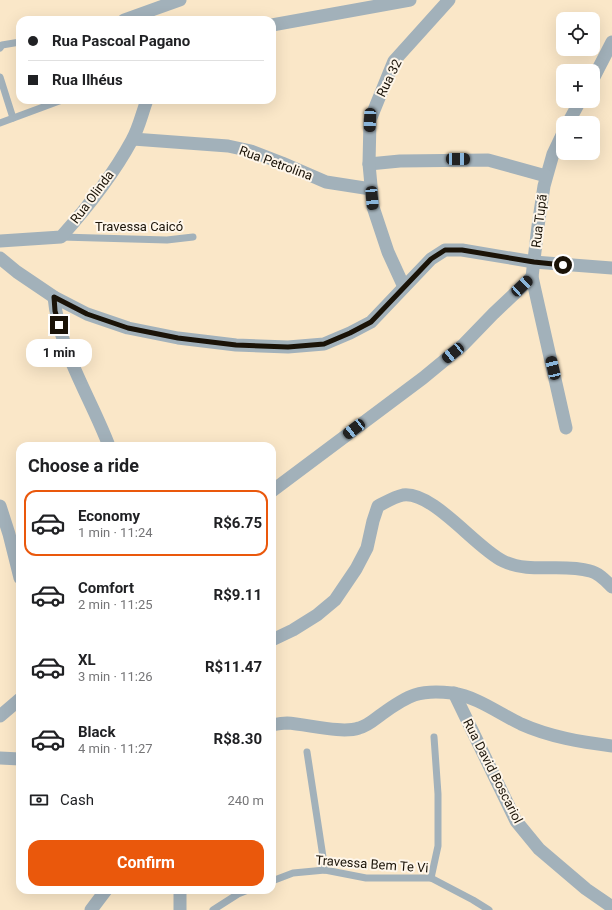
<!DOCTYPE html>
<html lang="en">
<head>
<meta charset="utf-8">
<style>
  :root { --surface:#fff; --page:#f2f2f2; --text:#202124; --muted:#757577; --line:#e0e0e0; --accent:#ea580c }
  body { margin:0; font-family:Roboto,sans-serif; background:var(--page); color:var(--text); height:100vh; display:flex; flex-direction:column; font-size:15px; white-space:nowrap }
  * { box-sizing:border-box; margin:0 }
  p { font-size:13px; color:var(--muted) }
  .icon { flex:none; width:22px; height:22px; fill:none; stroke:currentColor; stroke-width:2; stroke-linecap:round; stroke-linejoin:round }
  .map { position:relative; flex:1; overflow:hidden }
  .details { position:absolute; left:16px; top:442px; width:260px; height:452px; display:flex; flex-direction:column; background:var(--surface); border-radius:12px; box-shadow:0 4px 16px #0002 }
  .details>* { flex:none }
  .guide { position:absolute; left:16px; top:16px; width:260px; height:88px; border-radius:12px; box-shadow:0 4px 16px #0002; display:grid; align-content:center; height:88px; padding:0 12px; background:var(--surface) }
  .buttons { position:absolute; left:556px; top:12px; display:grid; gap:8px }
  .buttons a { display:grid; place-items:center; width:44px; height:44px; border-radius:8px; background:var(--surface); box-shadow:0 4px 16px #0002; font-size:20px }
  .end { position:absolute; width:18px; height:18px; margin:-9px; border:5px solid #1a1308; background:#fff; box-shadow:0 0 0 2px #fff }
  .from { border-radius:50% }
  .bubble { position:absolute; height:28px; border-radius:12px; background:var(--surface); box-shadow:0 4px 16px #0002; font-size:13px; font-weight:700; line-height:28px; text-align:center }
  .car { position:absolute; width:12px; height:24px; margin:-12px -6px; border-radius:5px; box-shadow:0 0 3px 1px #0007; background:linear-gradient(#222 24%,#8ab4d8 0 40%,#222 0 76%,#8ab4d8 0 86%,#222 0) }
  .guide b { display:flex; align-items:center; gap:14px; height:38px; font-size:15px }
  .guide b+b { border-top:1px solid var(--line) }
  .guide i { width:10px; height:10px; background:var(--text) }
  ul { padding:0; list-style:none }
  li { display:flex; align-items:center; gap:12px; height:66px; margin:0 8px 6px; padding:0 4px; border:2px solid transparent; border-radius:12px }
  li div { flex:1 }
  li b { display:block; font-size:15px }
  li em { font-style:normal; font-weight:700 }
  li.on { border-color:var(--accent) }
  li>.icon { width:36px; height:36px; stroke-width:1.5 }
  h2 { padding:0 12px; font-size:18px; line-height:48px }
  .pay { display:flex; align-items:center; gap:10px; height:44px; padding:0 12px; font-size:15px }
  .pay p { margin-inline-start:auto }
  .button { display:flex; gap:8px; margin-top:auto; padding:8px 12px }
  .button a { flex:1; height:46px; border-radius:12px; background:var(--accent); color:#fff; font-size:16px; font-weight:700; line-height:46px; text-align:center }
  .map>svg:first-child { display:block }
  .lines { fill:none; stroke-linecap:round; stroke-linejoin:round }
  .service { stroke:#a2b1ba; stroke-width:7 }
  .minor { stroke:#a2b1ba; stroke-width:13 }
  .route { stroke:#1a1308; stroke-width:5 }
  .labels { text-anchor:middle; dominant-baseline:central; stroke-width:4; stroke-linejoin:round; paint-order:stroke }
  .street-label { font-size:13px; fill:#1a1308; stroke:#fef6ea }
</style>
</head>
<body>
<div class="map">
<svg width="612" height="910" viewBox="0 0 612 910">
  <rect width="100%" height="100%" fill="#fae7c8"/>
  <g class="lines">
    <g class="service">
      <polyline points="0,48 2,45 20,42"/>
      <polyline points="0,77 13,118"/>
      <polyline points="0,123 62,100"/>
      <polyline points="61,237 167,240 193,237"/>
      <polyline points="307,752 325,870"/>
      <polyline points="431,878 438,846 438,794 434,737"/>
      <polyline points="272,881 293,873 325,870 366,878 431,878 473,900 489,910"/>
      <polyline points="213,910 238,894 248,890"/>
    </g>
    <g class="minor">
      <polyline points="124,20 180,0"/>
      <polyline points="272,25 410,0"/>
      <polyline points="593,79 612,42"/>
      <polyline points="568,123 580,101"/>
      <polyline points="563,133 553,154 544,186 538,226 532,277 566,428"/>
      <polyline points="133,139 228,146 251,151 282,163 326,182 371,189"/>
      <polyline points="369,164 400,161 488,160 546,176"/>
      <path d="M0 241 61 237C87 208 113 175 132 140 139 128 142 113 147 100"/>
      <polyline points="0,258 17,272 54,297 87,314 128,328 178,338 236,345 288,347 324,344 350,333 371,322 431,259 445,250 462,250 534,262 612,268"/>
      <polyline points="404,287 388,252 373,207 369,164 370,120 394,61 449,0"/>
      <path d="M54 297C59 351 90 396 109 446"/>
      <polyline points="272,491 423,378 463,345 493,314 532,277"/>
      <polyline points="0,506 9,534 20,578"/>
      <path d="M272 640 293 630 317 615 335 600 356 569 367 548 373 521 378 506C386 502 394 497 403 495 433 491 476 548 503 561 530 574 562 563 590 571 599 573 606 581 612 587"/>
      <polyline points="454,693 516,821 539,849 586,889 612,907"/>
      <polyline points="0,716 20,699"/>
      <path d="M272 725C277 724 282 723 287 723 307 724 341 734 359 728 368 726 375 719 382 714 408 695 420 689 452 693 478 697 498 713 521 724 550 737 581 742 612 746"/>
      <polyline points="0,758 20,759"/>
      <polyline points="180,890 180,910"/>
      <polyline points="91,910 106,890"/>
    </g>
  </g>
  <g class="lines">
    <polyline class="route" points="59,325 55,311 54,297 87,314 128,328 178,338 236,345 288,347 324,344 350,333 371,322 431,259 445,250 462,250 534,262 563,265"/>
  </g>
  <g class="labels">
    <g class="street-label">
      <text transform="translate(389 78) rotate(-64)">Rua 32</text>
      <text transform="translate(276 163) rotate(20)">Rua Petrolina</text>
      <text transform="translate(92 197) rotate(-53)">Rua Olinda</text>
      <text transform="translate(539 221) rotate(-83)">Rua Tupã</text>
      <text x="139" y="226">Travessa Caicó</text>
      <text transform="translate(493 771) rotate(63)">Rua David Boscariol</text>
      <text transform="translate(372 864) rotate(4)">Travessa Bem Te Vi</text>
    </g>
  </g>
</svg>
<div class="buttons">
<a><svg class="icon" aria-label="locate" viewBox="0 0 24 24"><circle cx="12" cy="12" r="6"/><path d="M12 2v4M12 18v4M2 12h4M18 12h4"/></svg></a>
<a>+</a>
<a>−</a>
</div>
<i class="end from" style="left:563px;top:265px"></i>
<i class="end" style="left:59px;top:325px"></i>
<div class="bubble" style="left:26px;top:339px;width:66px">1 min</div>
<i class="car" style="left:370px;top:120px;rotate:182deg"></i>
<i class="car" style="left:458px;top:159px;rotate:91deg"></i>
<i class="car" style="left:372px;top:198px;rotate:175deg"></i>
<i class="car" style="left:522px;top:286px;rotate:47deg"></i>
<i class="car" style="left:453px;top:353px;rotate:231deg"></i>
<i class="car" style="left:553px;top:368px;rotate:347deg"></i>
<i class="car" style="left:354px;top:429px;rotate:232deg"></i>
<div class="guide">
<b><i class="from"></i>Rua Pascoal Pagano</b>
<b><i></i>Rua Ilhéus</b>
</div>
<section class="details">
<h2>Choose a ride</h2>
<ul>
<li class="on"><svg class="icon" aria-label="car" viewBox="0 0 24 24"><path d="M5 17H2v-5l4-1 3-4h7l3 4 3 1v5h-3M9 17h6M6 11h13"/><circle cx="7" cy="17" r="2"/><circle cx="17" cy="17" r="2"/></svg><div><b>Economy</b><p>1 min · 11:24</p></div><em>R$6.75</em></li>
<li><svg class="icon" aria-label="car" viewBox="0 0 24 24"><path d="M5 17H2v-5l4-1 3-4h7l3 4 3 1v5h-3M9 17h6M6 11h13"/><circle cx="7" cy="17" r="2"/><circle cx="17" cy="17" r="2"/></svg><div><b>Comfort</b><p>2 min · 11:25</p></div><em>R$9.11</em></li>
<li><svg class="icon" aria-label="car" viewBox="0 0 24 24"><path d="M5 17H2v-5l4-1 3-4h7l3 4 3 1v5h-3M9 17h6M6 11h13"/><circle cx="7" cy="17" r="2"/><circle cx="17" cy="17" r="2"/></svg><div><b>XL</b><p>3 min · 11:26</p></div><em>R$11.47</em></li>
<li><svg class="icon" aria-label="car" viewBox="0 0 24 24"><path d="M5 17H2v-5l4-1 3-4h7l3 4 3 1v5h-3M9 17h6M6 11h13"/><circle cx="7" cy="17" r="2"/><circle cx="17" cy="17" r="2"/></svg><div><b>Black</b><p>4 min · 11:27</p></div><em>R$8.30</em></li>
</ul>
<div class="pay"><svg class="icon" aria-label="cash" viewBox="0 0 24 24"><path d="M3 7h18v10H3z"/><circle cx="12" cy="12" r="2"/></svg>Cash<p>240 m</p></div>
<div class="button"><a>Confirm</a></div>
</section>
</div>
</body>
</html>
